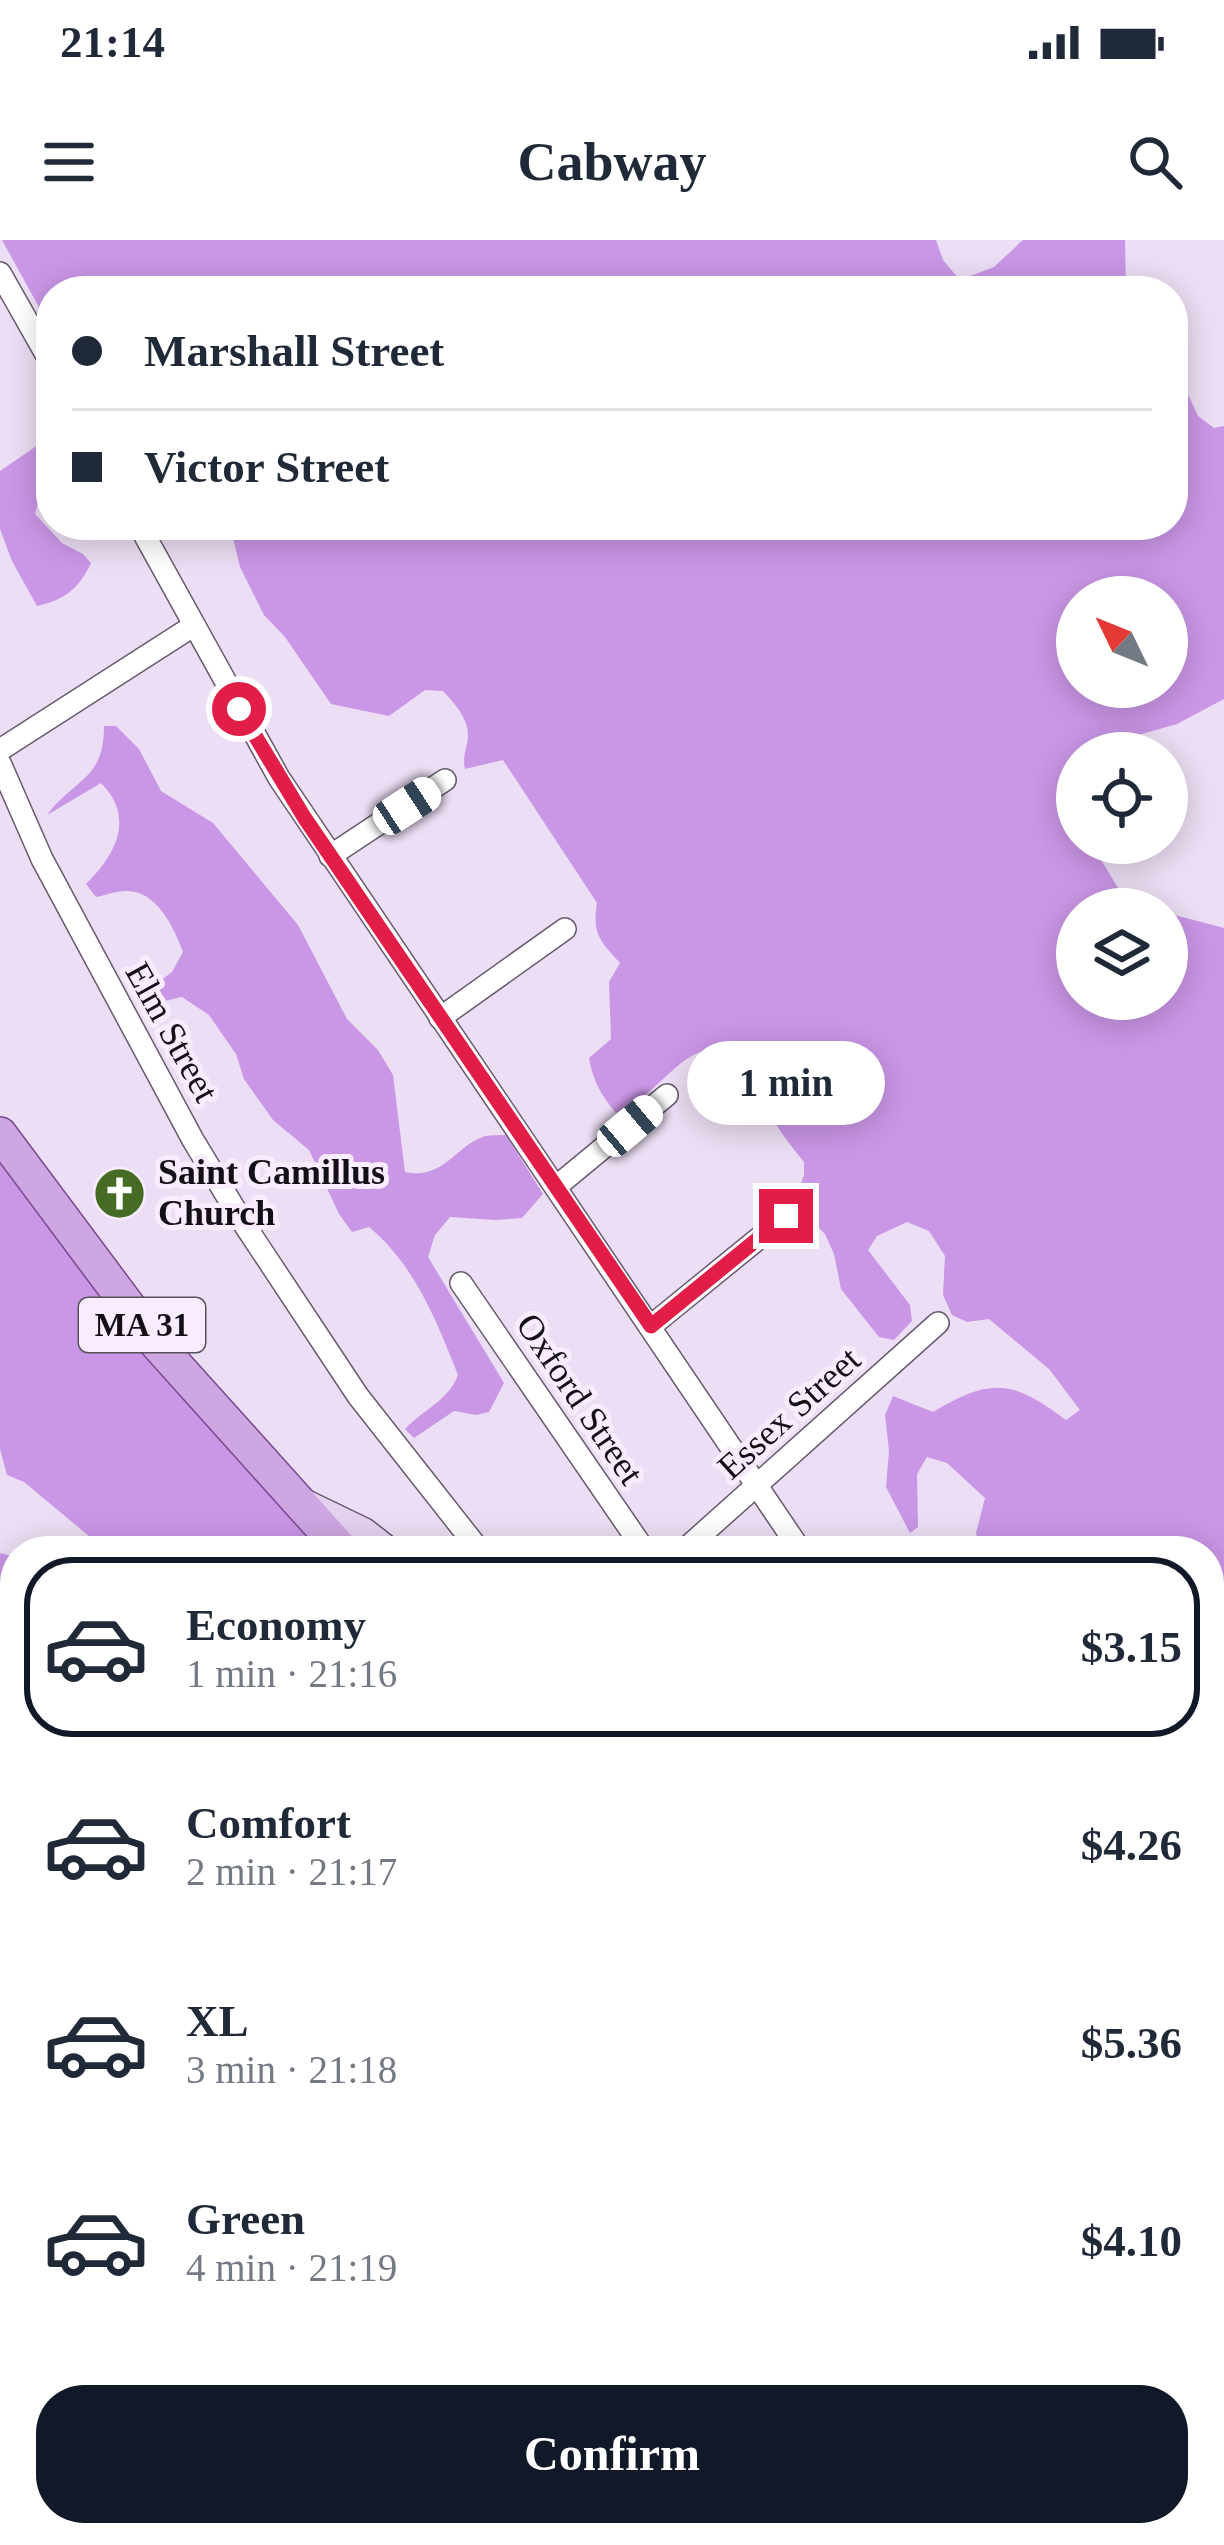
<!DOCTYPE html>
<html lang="en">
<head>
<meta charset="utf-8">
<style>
  :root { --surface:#fff; --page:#f2f2f3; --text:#1f2937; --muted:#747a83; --line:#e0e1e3; --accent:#111827 }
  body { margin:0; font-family:Georgia,serif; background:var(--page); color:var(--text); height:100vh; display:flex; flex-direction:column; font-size:45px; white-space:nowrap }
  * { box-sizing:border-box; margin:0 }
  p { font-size:39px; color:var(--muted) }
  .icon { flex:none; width:66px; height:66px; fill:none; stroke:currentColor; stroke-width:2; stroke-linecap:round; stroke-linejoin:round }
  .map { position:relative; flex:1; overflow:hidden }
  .details { position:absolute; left:0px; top:1296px; width:1224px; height:1011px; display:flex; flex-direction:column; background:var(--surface); border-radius:48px 48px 0 0; box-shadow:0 6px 30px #0003 }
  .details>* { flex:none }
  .banner { position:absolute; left:36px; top:36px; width:1152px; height:264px; border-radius:48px; box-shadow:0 6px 30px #0003; display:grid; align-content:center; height:264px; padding:0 36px; background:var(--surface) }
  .needle { width:78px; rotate:313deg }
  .buttons { position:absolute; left:1056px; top:336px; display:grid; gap:24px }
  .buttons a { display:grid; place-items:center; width:132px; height:132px; border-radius:50%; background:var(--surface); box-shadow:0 6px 30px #0003; font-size:60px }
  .end { position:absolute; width:54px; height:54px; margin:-27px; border:15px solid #e11d48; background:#fff; box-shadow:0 0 0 6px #fff }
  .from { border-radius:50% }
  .bubble { position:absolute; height:84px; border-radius:42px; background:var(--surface); box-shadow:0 6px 30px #0003; font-size:39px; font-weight:800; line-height:84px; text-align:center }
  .car { position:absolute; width:36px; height:72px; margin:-36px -18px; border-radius:15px; box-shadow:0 0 9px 3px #0007; background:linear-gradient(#fff 24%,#345 0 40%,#fff 0 76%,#345 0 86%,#fff 0) }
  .banner b { display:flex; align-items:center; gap:42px; height:114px; font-size:45px }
  .banner b+b { border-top:3px solid var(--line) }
  .banner i { width:30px; height:30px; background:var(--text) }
  ul { padding:21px 0 0; list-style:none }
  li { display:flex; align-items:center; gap:36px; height:180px; margin:0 24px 18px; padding:0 12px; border:6px solid transparent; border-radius:48px }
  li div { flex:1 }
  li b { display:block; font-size:45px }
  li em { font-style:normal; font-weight:800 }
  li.on { border-color:var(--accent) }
  li>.icon { width:108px; height:108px; stroke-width:1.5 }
  .primary-button { display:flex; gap:24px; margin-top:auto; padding:24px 36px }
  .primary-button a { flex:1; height:138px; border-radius:48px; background:var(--accent); color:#fff; font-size:48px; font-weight:800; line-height:138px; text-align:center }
  .status { display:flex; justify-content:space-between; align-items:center; height:84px; padding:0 60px; background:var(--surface); direction:ltr }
  .status svg { height:33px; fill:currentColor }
  header { display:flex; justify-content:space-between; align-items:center; height:156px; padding:0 36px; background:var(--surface); font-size:54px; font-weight:800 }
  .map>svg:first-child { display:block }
  .green { fill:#cea1e6 }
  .forest { fill:#ca96e6; fill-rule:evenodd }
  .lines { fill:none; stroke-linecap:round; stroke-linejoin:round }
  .street-casing { stroke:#675b6e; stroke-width:24 }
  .secondary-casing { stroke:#675b6e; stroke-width:33 }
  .primary-casing { stroke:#774a8e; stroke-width:36 }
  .street { stroke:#fff; stroke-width:21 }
  .secondary { stroke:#e6d2f0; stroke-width:30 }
  .primary { stroke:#cea6e2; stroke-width:33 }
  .route { stroke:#e11d48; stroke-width:15 }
  .labels { text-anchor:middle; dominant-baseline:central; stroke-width:10; stroke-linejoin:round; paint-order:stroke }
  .shield { fill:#f8ecfe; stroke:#58515c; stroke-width:3 }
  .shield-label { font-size:33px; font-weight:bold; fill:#140f16 }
  .street-label { font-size:36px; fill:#140f16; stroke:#f8ecfe }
  .poi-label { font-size:36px; font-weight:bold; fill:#140f16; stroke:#f8ecfe; text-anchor:start }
</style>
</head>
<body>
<div class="status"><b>21:14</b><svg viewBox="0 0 49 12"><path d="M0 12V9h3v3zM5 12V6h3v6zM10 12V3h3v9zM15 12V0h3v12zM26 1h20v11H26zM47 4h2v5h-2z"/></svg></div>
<header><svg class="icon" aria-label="menu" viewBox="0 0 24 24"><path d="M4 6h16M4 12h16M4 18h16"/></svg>Cabway<svg class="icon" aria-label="search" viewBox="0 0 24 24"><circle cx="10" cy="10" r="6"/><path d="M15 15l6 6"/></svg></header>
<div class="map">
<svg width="1224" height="2305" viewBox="0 0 1224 2305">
  <rect width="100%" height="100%" fill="#ecdef4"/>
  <polygon class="green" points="0,1846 15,1854 15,2038 0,2057"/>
  <g class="forest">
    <polygon points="2,0 936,0 943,20 960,40 994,27 1023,0 1125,0 1126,51 51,51 51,89"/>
    <path d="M1173 122 1198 176 1214 188 1224 186V459L1177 484 1089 509 1085 513H1077V523L1066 536 1063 566 1077 584V603H1091L1121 653 1154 669H1077V759H1167V673L1224 688V1507L1209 1496V1311H981L976 1293 985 1258 947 1223 927 1217 917 1234 918 1287 910 1293 886 1247 889 1211 885 1175 893 1156 933 1172C991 1137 1013 1140 1066 1180L1080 1170 1049 1129 989 1079 967 1082 952 1075 943 1055 945 1016 929 991 907 982 877 996 868 1010 910 1065 912 1081 894 1100 879 1097 841 1049 834 1014 825 994 807 976 796 958 804 935V922C775 885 767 878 763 829 686 776 677 847 616 873 601 855 593 841 589 818L611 799 609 742 620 723C600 701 592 694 597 663L503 520 465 529C462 515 467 510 468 497 469 479 455 464 443 451L425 450 389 476 331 464 285 397 264 375 240 327 230 285H1173ZM1077 357H1167V447H1077Z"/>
    <path d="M51 196V243L41 251 35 274 62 303 83 314 91 323C79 349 64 360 37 366L12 321 0 289V231Z"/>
    <path d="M104 486H116L139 509 161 551 213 583 298 685 347 779 378 810 393 835 405 932C444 940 455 906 485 896 491 895 500 895 506 895L543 954 522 978 495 980 450 977 435 995 428 1017 504 1143 489 1172 476 1175 454 1171 414 1198 405 1189C423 1170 449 1160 458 1135 437 1082 415 1025 369 987L352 992 339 974 309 910 273 880 244 839 236 814 209 775 182 757 155 763 149 749 172 732 183 712C174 687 156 650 126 651 116 651 106 655 96 657L86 644C115 616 136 578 101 543L47 575C75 538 104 540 104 486Z"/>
    <polygon points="0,913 327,1311 107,1311 24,1242 7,1235 0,1209"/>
    <polygon points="0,1313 15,1317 15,1478 0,1469"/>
    <polygon points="0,1492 15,1502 15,1854 0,1846"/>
    <polygon points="15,2038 15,2276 0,2270 0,2057"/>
    <polygon points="50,2292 209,2292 209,2305 74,2305"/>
    <polygon points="245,2292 396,2292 397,2297 425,2305 251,2305"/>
    <polygon points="452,2292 520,2292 530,2305 440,2305"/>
    <polygon points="609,2292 693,2292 718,2305 647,2305"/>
  </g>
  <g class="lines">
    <defs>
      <g id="street">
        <polyline points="0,33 51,123"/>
        <polyline points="139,285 279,538 801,1311"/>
        <polyline points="0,510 193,386"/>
        <polyline points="0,523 42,619 193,900 242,981 358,1156 480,1311"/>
        <polyline points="330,616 445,540"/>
        <polyline points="440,778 565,689"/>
        <polyline points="557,946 667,855"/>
        <polyline points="461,1043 645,1311"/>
        <polyline points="651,1086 786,976"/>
        <polyline points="683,1311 938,1083"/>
        <polyline points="0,1483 15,1493"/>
        <polyline points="1209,1635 1224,1646"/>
        <polyline points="1209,2260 1224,2271"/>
        <polyline points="543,2292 588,2305"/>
        <polyline points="0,2296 21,2305"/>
        <polyline points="1119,2305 1131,2292"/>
      </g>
      <g id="secondary">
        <polyline points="303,1264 363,1293 386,1311"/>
        <polyline points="1209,1919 1224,1931"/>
      </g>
      <g id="primary">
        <polyline points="0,894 156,1103 343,1311"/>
        <polyline points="794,2292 807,2305"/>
      </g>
    </defs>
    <use href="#street" class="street-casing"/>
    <use href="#secondary" class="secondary-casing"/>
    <use href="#primary" class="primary-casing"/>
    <use href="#street" class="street"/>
    <use href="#secondary" class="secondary"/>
    <use href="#primary" class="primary"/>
  </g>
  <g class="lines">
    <polyline class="route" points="239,469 304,577 651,1086 786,976"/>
  </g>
  <defs>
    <symbol id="church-disc" viewBox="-11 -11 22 22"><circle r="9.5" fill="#456b25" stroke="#f8ecfe"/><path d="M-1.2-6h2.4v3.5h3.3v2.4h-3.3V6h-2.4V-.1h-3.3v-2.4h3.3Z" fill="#fff"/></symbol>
  </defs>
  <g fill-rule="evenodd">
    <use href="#church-disc" x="90" y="924" width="59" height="59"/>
  </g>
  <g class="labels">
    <rect class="shield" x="79" y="1058" width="126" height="54" rx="9"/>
    <g class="shield-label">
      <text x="142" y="1085">MA 31</text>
    </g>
    <g class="street-label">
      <text transform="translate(172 792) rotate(61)">Elm Street</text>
      <text transform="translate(580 1159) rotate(56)">Oxford Street</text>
      <text transform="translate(789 1173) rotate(-42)">Essex Street</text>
    </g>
    <g class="poi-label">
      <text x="158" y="932">Saint Camillus<tspan x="158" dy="41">Church</tspan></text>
    </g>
  </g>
</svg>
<div class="buttons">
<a><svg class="needle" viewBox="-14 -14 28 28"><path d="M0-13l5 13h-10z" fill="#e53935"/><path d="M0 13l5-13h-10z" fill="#747a83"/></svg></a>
<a><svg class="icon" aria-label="locate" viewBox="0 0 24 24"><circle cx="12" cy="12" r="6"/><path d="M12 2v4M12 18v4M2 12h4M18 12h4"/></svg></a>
<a><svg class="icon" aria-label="layers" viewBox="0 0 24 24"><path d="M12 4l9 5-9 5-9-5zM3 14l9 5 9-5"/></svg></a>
</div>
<i class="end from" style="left:239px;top:469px"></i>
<i class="end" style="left:786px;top:976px"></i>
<div class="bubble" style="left:687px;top:801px;width:198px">1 min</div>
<i class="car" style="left:407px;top:566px;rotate:57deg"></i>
<i class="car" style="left:630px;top:886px;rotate:50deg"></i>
<div class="banner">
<b><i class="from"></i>Marshall Street</b>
<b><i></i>Victor Street</b>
</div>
<section class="details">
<ul>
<li class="on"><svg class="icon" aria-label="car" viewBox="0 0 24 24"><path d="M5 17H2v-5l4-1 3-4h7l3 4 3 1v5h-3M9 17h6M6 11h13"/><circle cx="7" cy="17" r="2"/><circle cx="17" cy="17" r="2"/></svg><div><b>Economy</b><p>1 min · 21:16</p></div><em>$3.15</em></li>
<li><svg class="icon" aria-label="car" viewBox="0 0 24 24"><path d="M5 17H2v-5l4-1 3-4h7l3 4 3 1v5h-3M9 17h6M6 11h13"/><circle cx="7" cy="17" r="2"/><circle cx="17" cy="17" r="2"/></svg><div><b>Comfort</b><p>2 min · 21:17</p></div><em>$4.26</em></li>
<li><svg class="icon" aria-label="car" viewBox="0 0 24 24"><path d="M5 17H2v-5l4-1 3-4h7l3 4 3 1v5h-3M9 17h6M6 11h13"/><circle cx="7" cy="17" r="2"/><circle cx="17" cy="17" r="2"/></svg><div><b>XL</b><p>3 min · 21:18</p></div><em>$5.36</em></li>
<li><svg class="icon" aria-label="car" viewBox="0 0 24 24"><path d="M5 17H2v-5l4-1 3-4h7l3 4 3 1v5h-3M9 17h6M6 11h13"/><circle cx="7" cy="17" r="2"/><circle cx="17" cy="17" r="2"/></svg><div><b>Green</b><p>4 min · 21:19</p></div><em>$4.10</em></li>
</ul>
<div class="primary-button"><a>Confirm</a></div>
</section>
</div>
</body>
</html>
